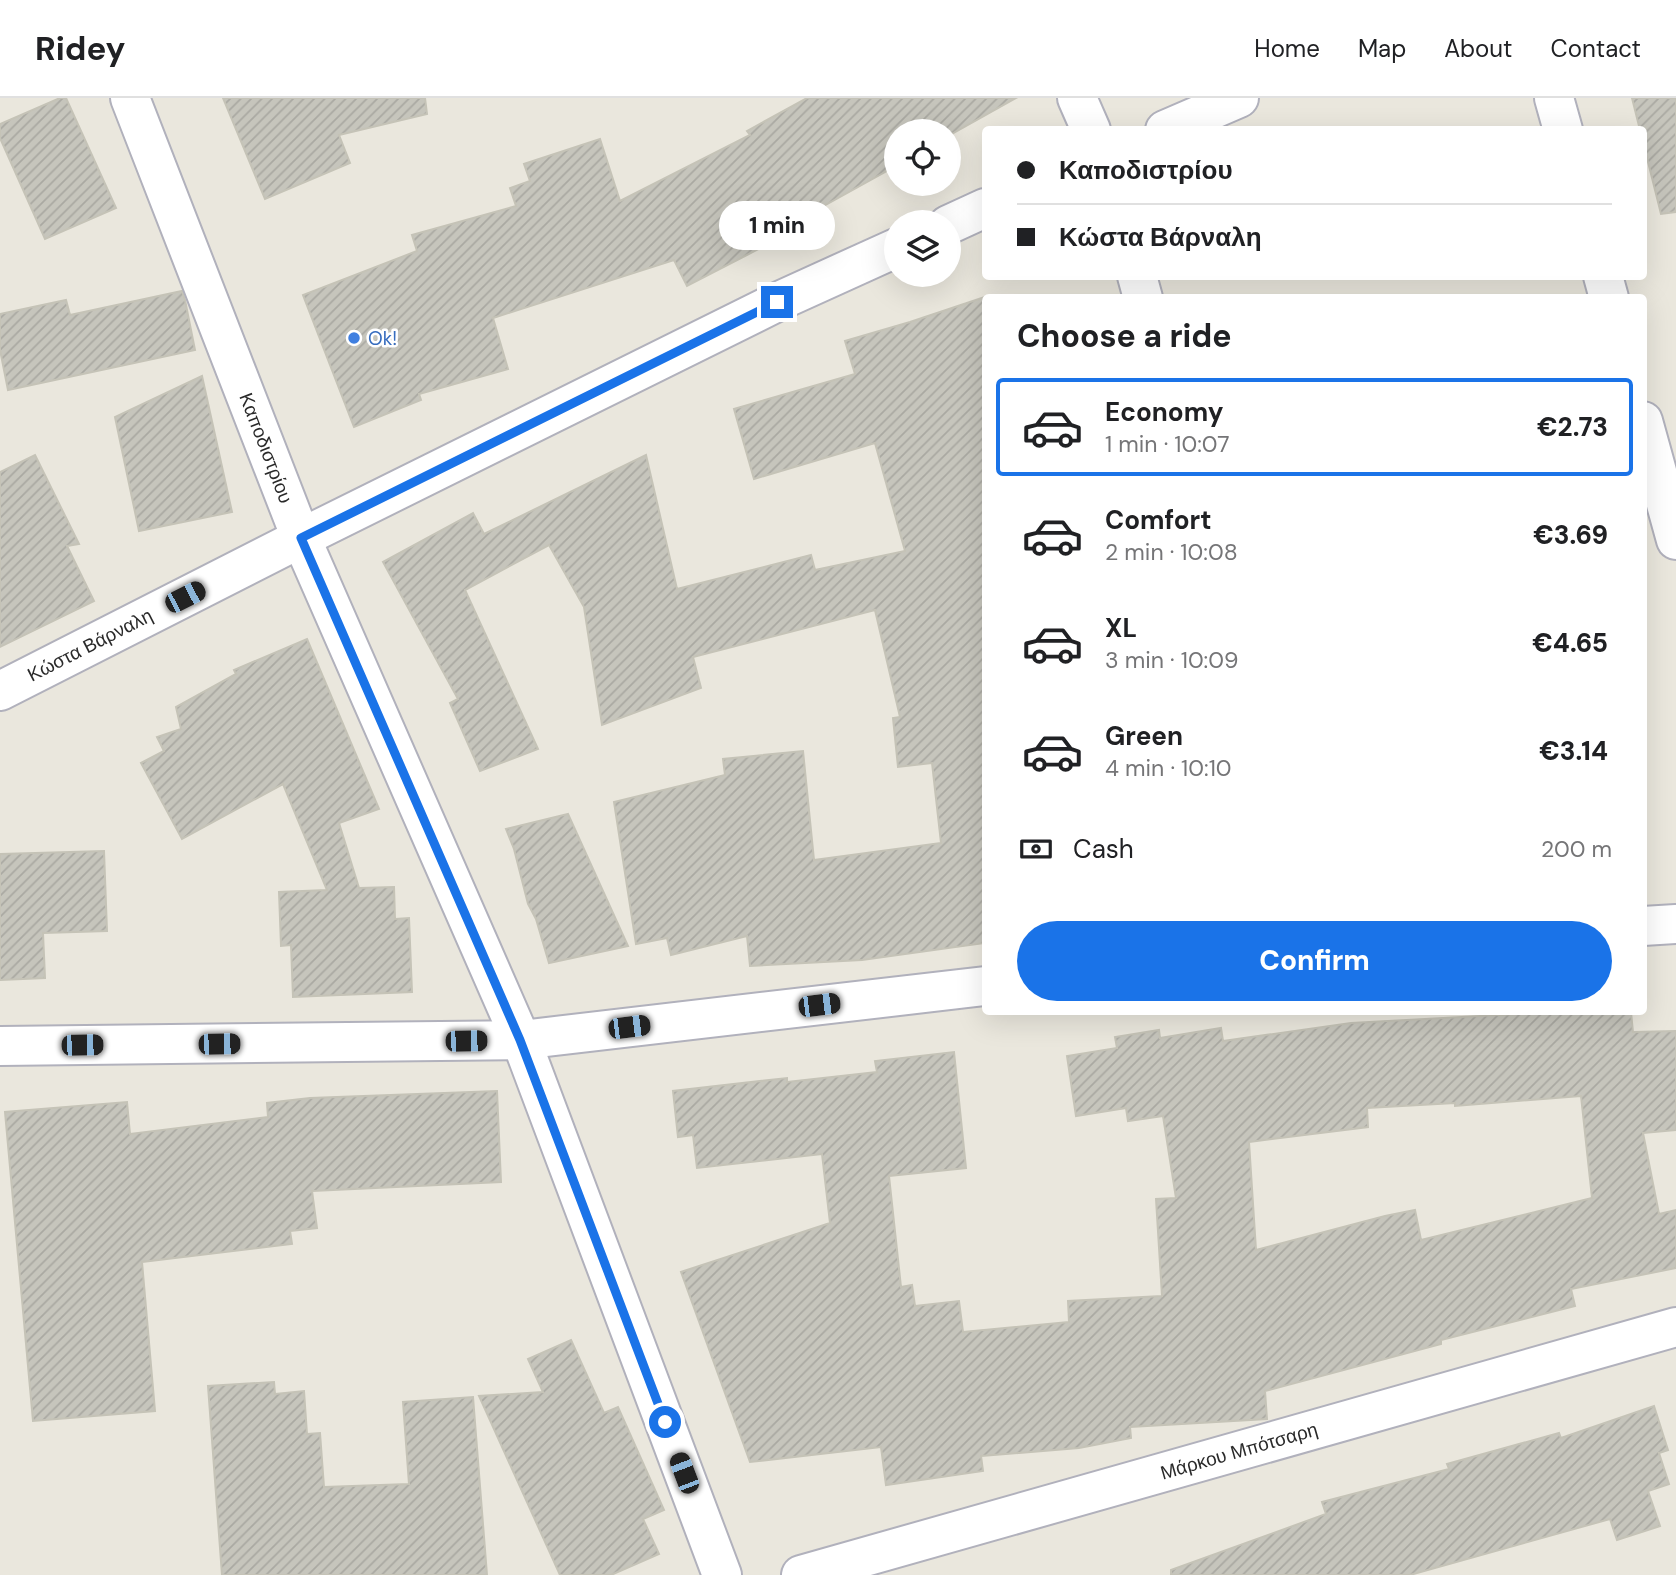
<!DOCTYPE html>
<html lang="en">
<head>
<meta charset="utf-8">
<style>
  :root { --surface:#fff; --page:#f6f6f6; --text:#202124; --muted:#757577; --line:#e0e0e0; --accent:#1a73e8 }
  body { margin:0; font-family:"DM Sans",sans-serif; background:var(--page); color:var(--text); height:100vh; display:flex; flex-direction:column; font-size:26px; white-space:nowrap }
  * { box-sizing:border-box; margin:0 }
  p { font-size:23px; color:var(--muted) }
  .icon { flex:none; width:38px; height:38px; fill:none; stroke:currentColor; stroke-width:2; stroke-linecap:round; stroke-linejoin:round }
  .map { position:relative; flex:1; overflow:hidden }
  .sheet { position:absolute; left:982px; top:196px; width:665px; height:721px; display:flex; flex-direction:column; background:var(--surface); border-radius:7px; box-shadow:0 7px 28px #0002 }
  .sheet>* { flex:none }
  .guide { position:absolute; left:982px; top:28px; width:665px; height:154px; border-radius:7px; box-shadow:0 7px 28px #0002; display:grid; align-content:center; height:154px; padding:0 35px; background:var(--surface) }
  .fabs { position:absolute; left:884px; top:21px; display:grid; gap:14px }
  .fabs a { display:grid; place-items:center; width:77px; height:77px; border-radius:50%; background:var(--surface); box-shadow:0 7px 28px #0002; font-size:35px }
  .end { position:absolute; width:32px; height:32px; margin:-16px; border:9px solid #1a73e8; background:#fff; box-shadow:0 0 0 4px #fff }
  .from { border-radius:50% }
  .bubble { position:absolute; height:49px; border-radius:24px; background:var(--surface); box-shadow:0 7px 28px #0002; font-size:23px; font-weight:800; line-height:49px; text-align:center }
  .car { position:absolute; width:21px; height:42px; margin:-21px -10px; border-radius:9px; box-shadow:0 0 5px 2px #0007; background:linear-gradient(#222 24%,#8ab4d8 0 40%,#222 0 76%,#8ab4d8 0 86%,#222 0) }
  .guide b { display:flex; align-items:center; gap:24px; height:66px; font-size:26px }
  .guide b+b { border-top:2px solid var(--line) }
  .guide i { width:18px; height:18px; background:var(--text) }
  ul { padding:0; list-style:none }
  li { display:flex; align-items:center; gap:21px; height:98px; margin:0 14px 10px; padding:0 21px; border:4px solid transparent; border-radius:7px }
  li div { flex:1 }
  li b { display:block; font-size:26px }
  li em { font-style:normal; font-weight:800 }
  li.current { border-color:var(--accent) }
  li>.icon { width:63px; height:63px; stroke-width:1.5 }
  h2 { padding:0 35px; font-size:32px; line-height:84px }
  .pay { display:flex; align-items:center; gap:18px; height:77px; padding:0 35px; font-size:26px }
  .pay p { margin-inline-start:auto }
  .primary-button { display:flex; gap:14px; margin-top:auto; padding:14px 35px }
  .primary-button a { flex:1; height:80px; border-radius:42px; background:var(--accent); color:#fff; font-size:28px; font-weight:800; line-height:80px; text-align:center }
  header { display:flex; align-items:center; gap:42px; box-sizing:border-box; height:98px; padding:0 35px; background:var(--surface); border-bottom:2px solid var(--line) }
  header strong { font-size:33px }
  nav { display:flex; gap:38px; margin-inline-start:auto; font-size:24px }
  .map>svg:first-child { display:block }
  .building { fill:url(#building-hatch); stroke:#c5c3b7; stroke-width:2; fill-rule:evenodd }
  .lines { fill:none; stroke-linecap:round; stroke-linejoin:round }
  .minor-casing { stroke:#b1b1bc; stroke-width:42 }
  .tertiary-casing { stroke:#b1b1bc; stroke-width:42 }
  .minor { stroke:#fff; stroke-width:38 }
  .tertiary { stroke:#fff; stroke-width:38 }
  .route { stroke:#1a73e8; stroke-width:9 }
  .shop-dot { fill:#3f7fe0; stroke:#fff; stroke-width:2.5 }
  .labels { text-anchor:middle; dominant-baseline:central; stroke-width:5; stroke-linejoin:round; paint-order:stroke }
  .shop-label { font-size:19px; fill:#366cbe; stroke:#fff; text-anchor:start }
  .street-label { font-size:19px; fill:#2a2a2a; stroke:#fff }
</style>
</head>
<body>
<header>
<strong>Ridey</strong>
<nav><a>Home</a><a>Map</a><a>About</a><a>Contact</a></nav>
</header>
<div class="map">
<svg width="1676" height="1477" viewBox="0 0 1676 1477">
  <defs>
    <pattern id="building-hatch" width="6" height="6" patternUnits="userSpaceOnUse" patternTransform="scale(1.75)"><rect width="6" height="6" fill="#c6c5bc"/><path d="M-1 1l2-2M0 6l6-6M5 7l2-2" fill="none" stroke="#aaa9a2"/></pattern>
  </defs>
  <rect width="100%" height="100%" fill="#eae7dd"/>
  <g class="building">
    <polygon points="60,0 66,0 116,110 45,141 0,40 0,26"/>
    <polygon points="223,0 425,0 427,16 339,37 350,65 265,101"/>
    <polygon points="807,0 1016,0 948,38 948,33 896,33 896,68 775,135 778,141 687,188 674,162 493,220 508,271 419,296 421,302 354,329 303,197 417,153 412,137 516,108 510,90 530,83 524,66 600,41 620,103 750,37 747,33"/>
    <polygon points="1632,0 1676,0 1676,114 1661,116 1643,44 1643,32 1640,32"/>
    <polygon points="182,193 185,202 195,252 8,292 0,252 0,216 66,202 70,217"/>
    <polygon points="985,199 985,845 862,862 750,868 747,838 671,857 667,840 636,846 614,704 725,677 723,661 803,653 814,762 941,745 932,665 898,669 893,620 900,619 875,512 693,559 701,590 602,627 584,509 549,447 465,492 538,651 480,673 450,605 458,601 383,464 473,415 484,436 646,357 677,491 811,457 815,472 905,453 875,345 754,381 734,311 855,276 845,243 910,224"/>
    <polygon points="202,278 232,414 139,433 115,319"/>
    <polygon points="35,357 79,446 67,448 94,503 0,549 0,374"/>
    <polygon points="307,541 379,711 339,725 359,790 394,789 395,821 409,820 412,894 293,899 291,847 281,848 279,794 327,792 283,686 182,741 141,665 164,653 157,639 181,631 176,609 236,576 234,572"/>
    <polygon points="568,716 628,848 549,865 536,821 528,806 514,751 506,731"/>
    <polygon points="104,753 107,833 43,835 45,880 0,882 0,756"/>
    <path d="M1554 914H1631L1633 934 1676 933V1032L1643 1035 1659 1116 1676 1112V1170L1571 1191 1575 1208 1441 1242V1246L1265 1293 1267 1321 1130 1329 1131 1340 1079 1350 981 1358 983 1373 886 1387 881 1349 750 1364 681 1174 830 1125 822 1056 697 1070 693 1037 678 1039 673 993 787 980V984L877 974 875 963 954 954 966 1070 889 1078 901 1189 912 1187 915 1208 959 1203 963 1234 1069 1224 1068 1203 1162 1198 1156 1101 1176 1100 1163 1018 1128 1023 1126 1010 1076 1018 1067 958 1117 950 1115 939 1159 932 1160 940 1221 930 1223 943 1351 925ZM1581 998 1592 1100 1421 1142 1415 1112 1385 1118 1256 1152 1249 1044 1368 1029 1367 1010 1455 1005V1008Z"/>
    <polygon points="497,993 501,1084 312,1093 317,1130 290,1133 292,1146 142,1164 155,1313 33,1323 5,1014 127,1004 130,1036 268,1019 267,1005 310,1000"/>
    <polygon points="571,1242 604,1315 618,1309 664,1412 643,1421 659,1456 611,1477 560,1477 479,1298 543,1294 528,1261"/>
    <polygon points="274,1284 275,1296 304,1293 307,1336 320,1335 324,1389 409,1386 403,1304 473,1299 487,1477 222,1477 208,1288"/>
    <polygon points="1654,1308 1668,1352 1659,1355 1669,1386 1648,1393 1660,1428 1617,1442 1610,1421 1410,1477 1171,1477 1171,1472 1326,1416 1322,1404 1449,1371 1447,1366 1559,1335 1561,1340"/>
  </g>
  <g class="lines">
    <defs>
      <g id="minor">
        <polyline points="130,0 301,440 521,942 722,1477"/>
        <polyline points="1077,0 1091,32"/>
        <polyline points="1554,0 1563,32"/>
        <polyline points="1137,178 1143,200"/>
        <polyline points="1603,178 1609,200"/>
        <polyline points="1643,323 1676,442"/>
        <polyline points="1643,828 1676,826"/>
        <polyline points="0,948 521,942 985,888"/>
        <polyline points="801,1477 1676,1229"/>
      </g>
      <g id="tertiary">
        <polyline points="1165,32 1239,0"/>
        <polyline points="948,127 985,110"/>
        <polyline points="0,593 301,440 777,204 896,150"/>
      </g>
    </defs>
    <use href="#minor" class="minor-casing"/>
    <use href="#tertiary" class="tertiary-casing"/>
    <use href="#minor" class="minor"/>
    <use href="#tertiary" class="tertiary"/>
  </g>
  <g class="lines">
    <polyline class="route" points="665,1324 520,942 301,440 777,204"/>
  </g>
  <circle class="shop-dot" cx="354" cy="240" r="7"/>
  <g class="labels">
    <g class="shop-label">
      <text x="368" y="240">Ok!</text>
    </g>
    <g class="street-label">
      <text transform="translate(266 350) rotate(69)">Καποδιστρίου</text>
      <text transform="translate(90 547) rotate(-27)">Κώστα Βάρναλη</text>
      <text transform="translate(1239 1353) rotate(-16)">Μάρκου Μπότσαρη</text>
    </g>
  </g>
</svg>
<div class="fabs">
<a><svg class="icon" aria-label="locate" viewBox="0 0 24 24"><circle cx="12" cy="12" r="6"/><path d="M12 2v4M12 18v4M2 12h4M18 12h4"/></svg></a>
<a><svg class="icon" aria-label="layers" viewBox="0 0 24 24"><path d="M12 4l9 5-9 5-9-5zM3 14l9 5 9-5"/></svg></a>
</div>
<i class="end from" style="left:665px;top:1324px"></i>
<i class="end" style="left:777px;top:204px"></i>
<div class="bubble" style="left:719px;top:103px;width:116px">1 min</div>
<i class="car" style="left:185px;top:499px;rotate:63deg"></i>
<i class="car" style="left:819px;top:907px;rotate:83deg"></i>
<i class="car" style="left:629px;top:929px;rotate:83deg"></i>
<i class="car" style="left:466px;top:943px;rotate:89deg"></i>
<i class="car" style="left:219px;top:946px;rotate:89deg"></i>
<i class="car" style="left:82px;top:947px;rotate:89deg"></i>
<i class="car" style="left:684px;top:1375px;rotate:339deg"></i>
<div class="guide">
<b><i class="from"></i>Καποδιστρίου</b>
<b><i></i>Κώστα Βάρναλη</b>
</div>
<section class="sheet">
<h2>Choose a ride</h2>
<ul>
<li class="current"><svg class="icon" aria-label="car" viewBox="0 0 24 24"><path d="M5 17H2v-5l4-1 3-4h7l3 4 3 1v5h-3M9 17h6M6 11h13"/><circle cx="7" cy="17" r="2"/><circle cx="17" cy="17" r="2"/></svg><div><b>Economy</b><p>1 min · 10:07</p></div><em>€2.73</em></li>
<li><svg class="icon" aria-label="car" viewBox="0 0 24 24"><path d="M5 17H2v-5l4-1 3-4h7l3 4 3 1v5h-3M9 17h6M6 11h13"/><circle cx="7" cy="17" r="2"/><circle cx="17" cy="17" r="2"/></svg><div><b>Comfort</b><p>2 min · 10:08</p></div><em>€3.69</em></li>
<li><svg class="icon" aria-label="car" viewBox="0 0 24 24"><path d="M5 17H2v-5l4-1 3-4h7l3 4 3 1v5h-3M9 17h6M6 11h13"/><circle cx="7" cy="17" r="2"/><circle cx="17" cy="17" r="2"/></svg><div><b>XL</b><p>3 min · 10:09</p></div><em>€4.65</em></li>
<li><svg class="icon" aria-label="car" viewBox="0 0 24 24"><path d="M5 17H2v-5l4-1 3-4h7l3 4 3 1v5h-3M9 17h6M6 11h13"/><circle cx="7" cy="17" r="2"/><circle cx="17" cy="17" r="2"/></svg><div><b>Green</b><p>4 min · 10:10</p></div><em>€3.14</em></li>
</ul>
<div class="pay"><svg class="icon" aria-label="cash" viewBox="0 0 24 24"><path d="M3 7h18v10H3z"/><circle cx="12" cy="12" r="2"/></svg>Cash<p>200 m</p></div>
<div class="primary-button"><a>Confirm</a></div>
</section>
</div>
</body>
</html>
